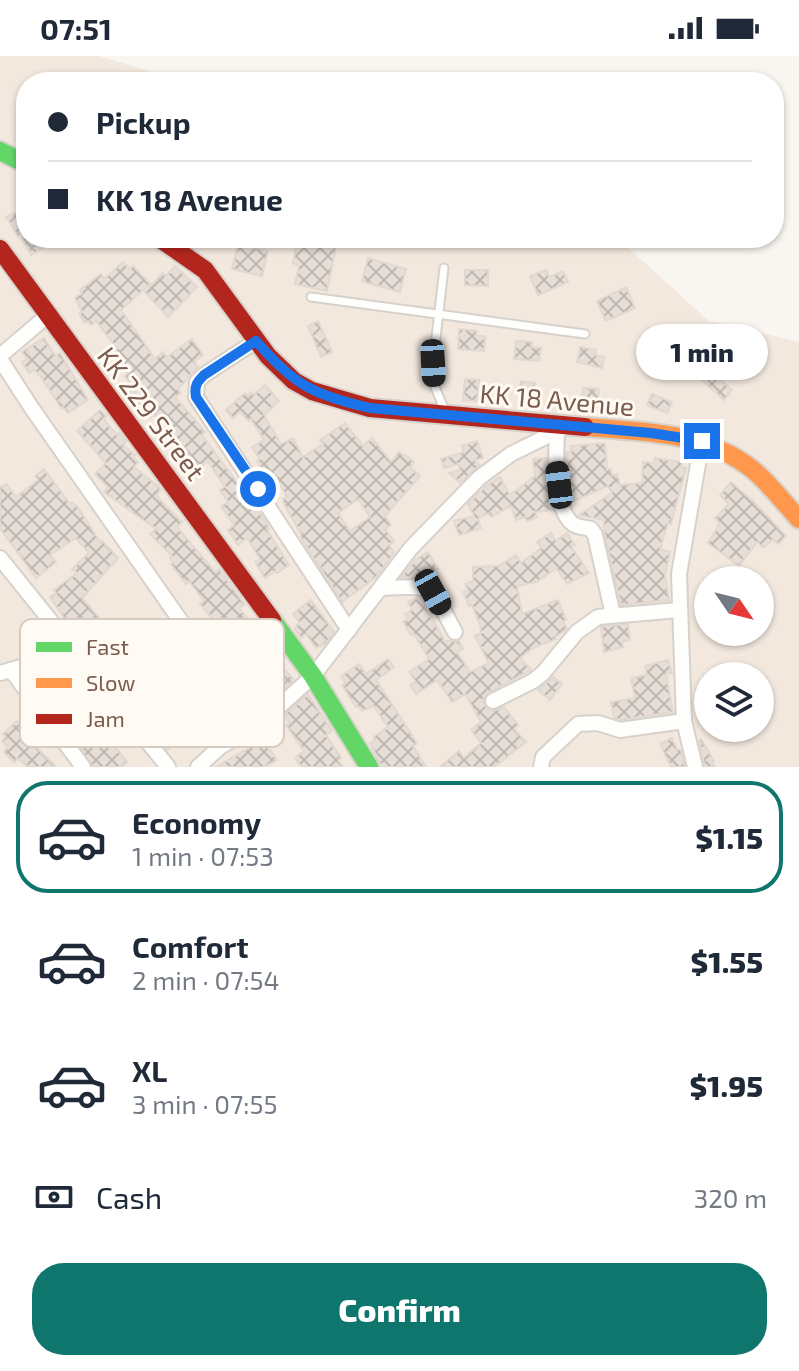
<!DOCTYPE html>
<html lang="en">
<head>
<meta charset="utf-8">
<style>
  :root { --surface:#fff; --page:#f2f2f3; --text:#1f2937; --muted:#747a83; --line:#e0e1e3; --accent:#0f766e }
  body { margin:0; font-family:"Exo 2",sans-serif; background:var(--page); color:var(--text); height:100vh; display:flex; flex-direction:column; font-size:30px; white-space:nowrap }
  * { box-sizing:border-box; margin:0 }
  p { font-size:26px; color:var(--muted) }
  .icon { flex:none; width:44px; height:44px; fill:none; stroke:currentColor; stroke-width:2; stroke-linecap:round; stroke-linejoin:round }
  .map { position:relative; height:711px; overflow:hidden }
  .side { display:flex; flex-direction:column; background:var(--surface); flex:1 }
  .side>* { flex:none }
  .top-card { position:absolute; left:16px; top:16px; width:768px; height:176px; border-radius:32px; box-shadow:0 2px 6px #0004; display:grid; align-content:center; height:176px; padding:0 32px; background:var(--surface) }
  .needle { width:52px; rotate:125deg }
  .buttons { position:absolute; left:694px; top:510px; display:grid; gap:16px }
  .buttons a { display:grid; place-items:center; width:80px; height:80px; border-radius:50%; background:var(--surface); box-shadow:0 2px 6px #0004; font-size:40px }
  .end { position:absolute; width:36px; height:36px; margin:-18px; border:10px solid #1a73e8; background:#fff; box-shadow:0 0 0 4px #fff }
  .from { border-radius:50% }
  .bubble { position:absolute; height:56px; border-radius:28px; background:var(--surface); box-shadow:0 2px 6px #0004; font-size:26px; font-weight:800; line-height:56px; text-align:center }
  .car { position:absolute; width:24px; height:48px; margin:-24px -12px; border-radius:10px; box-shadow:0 0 6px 2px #0007; background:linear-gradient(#222 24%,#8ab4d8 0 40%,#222 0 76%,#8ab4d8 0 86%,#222 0) }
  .top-card b { display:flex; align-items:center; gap:28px; height:76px; font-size:30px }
  .top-card b+b { border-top:2px solid var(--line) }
  .top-card i { width:20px; height:20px; background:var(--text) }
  ul { padding:14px 0 0; list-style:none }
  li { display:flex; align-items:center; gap:24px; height:112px; margin:0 16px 12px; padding:0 16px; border:4px solid transparent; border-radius:32px }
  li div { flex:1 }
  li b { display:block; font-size:30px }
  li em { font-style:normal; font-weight:800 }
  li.selected { border-color:var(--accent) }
  li>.icon { width:72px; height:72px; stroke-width:1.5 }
  .pay { display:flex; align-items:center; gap:20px; height:88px; padding:0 32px; font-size:30px }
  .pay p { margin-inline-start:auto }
  .action { display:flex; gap:16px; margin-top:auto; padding:16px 32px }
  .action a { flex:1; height:92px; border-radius:32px; background:var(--accent); color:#fff; font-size:32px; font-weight:800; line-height:92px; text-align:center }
  .status { display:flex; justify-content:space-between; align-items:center; height:56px; padding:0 40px; background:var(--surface); direction:ltr }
  .status svg { height:22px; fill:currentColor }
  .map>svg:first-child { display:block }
  .residential { fill:#f2e8de; fill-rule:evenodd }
  .building { fill:url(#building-cross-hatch); stroke:#e2d8d2; stroke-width:2; fill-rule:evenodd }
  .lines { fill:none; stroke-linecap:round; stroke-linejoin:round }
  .lane-casing { stroke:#d7d1cb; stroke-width:11 }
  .street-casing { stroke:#d7d1cb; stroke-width:18 }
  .fast-casing { stroke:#d9d2cb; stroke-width:22 }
  .slow-casing { stroke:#d9d2cb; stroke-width:22 }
  .jam-casing { stroke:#d9d2cb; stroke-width:22 }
  .lane { stroke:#fefefd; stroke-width:7 }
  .street { stroke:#fefefd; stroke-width:14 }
  .fast { stroke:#63d668; stroke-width:18 }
  .slow { stroke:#ff974d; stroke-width:18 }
  .jam { stroke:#b3261e; stroke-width:18 }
  .route { stroke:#1a73e8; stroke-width:10 }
  .labels { text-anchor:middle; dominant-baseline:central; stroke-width:6; stroke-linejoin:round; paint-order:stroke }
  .street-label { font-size:26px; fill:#7a5c4d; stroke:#fffaf3 }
  .key { fill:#fffaf3; stroke:#d7cbc1; stroke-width:2 }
  .key-label { font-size:22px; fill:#7a5c4d }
</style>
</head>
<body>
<div class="status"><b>07:51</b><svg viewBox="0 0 49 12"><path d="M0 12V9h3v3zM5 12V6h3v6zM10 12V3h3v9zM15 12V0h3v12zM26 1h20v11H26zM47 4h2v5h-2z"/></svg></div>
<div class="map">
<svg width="799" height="711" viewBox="0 0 799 711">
  <defs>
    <pattern id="building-cross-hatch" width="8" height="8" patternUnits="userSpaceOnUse" patternTransform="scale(2)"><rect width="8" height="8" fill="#e6ded7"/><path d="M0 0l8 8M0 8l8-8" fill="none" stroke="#bfb7b1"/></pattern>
  </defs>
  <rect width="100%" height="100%" fill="#f9f5f0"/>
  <path class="residential" d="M0 0H99L185 26H26V182H617L709 265 799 286V711H0ZM708 524H760V576H708ZM708 620H760V672H708Z"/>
  <g class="building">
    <polygon points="26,152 26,175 18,180 6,161"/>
    <polygon points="22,182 61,182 31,199"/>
    <polygon points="298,182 338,182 327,235 295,228 299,210 293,207"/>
    <polygon points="238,188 268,195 262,220 232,213"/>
    <polygon points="368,202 406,213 400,236 362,225"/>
    <polygon points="123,206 130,213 133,210 150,228 121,254 155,303 163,296 167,301 192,283 203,299 194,305 198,311 178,333 181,337 175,341 205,376 202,379 266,466 269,473 267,474 289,509 277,517 276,515 265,522 255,506 260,503 247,482 238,489 228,474 234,469 221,450 228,446 220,434 225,431 208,405 200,412 158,362 153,359 150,362 128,334 133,331 125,320 128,317 112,296 117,293 96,265 91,269 88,265 85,267 79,258 82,256 75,242 82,237 80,234 101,218 104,223"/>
    <polygon points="175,210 197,231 168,261 145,236 163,217 166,220"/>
    <polygon points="465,214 488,214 488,230 465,229"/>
    <polygon points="546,214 549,221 563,215 568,226 538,239 530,220"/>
    <polygon points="626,231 635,252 606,265 597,245"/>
    <polygon points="318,265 332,296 321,301 308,270"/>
    <polygon points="459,273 477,275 476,280 485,280 484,295 458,293"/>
    <polygon points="44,282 55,300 60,297 88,344 68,357 63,351 61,352 41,321 34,314 29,317 22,306 27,303 22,296"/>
    <polygon points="516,285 532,286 531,291 541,292 539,305 514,303"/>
    <polygon points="580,291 596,294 595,299 604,301 602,312 577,306"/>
    <polygon points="702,308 732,334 724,344 694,317"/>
    <polygon points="465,323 479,324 477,345 463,344"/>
    <polygon points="521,325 535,327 534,343 519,342"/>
    <path d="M265 329 279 345 264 359 281 388 293 382 303 401 323 388 320 384 345 367 363 390 372 382 391 406 399 396 404 400 405 399 414 406 410 411 420 420 385 460 391 469 385 473 394 485 389 489 394 497 376 521 342 546 301 482V478L284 448 283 443 287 441 274 418 267 422 257 405 260 403 252 391 264 384 251 363 249 365 240 356 233 362 226 354 245 337 247 340 251 336 254 339ZM358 443 370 461 350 475 338 457Z"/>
    <polygon points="583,332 599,333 597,353 581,352"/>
    <polygon points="652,338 672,346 667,357 647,349"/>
    <polygon points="100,354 106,360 103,363 117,379 119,377 126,386 123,389 135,399 133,401 138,406 134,411 159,431 160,434 157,438 159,443 182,466 177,471 215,516 219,513 244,548 239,552 275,597 272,600 294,624 275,641 252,617 250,618 221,580 225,577 200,548 204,545 189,525 186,528 171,508 173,507 170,502 172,500 150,478 156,473 104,436 108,431 95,418 106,407 77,375"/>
    <polygon points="477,385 483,402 474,404 480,409 460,427 449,417 460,414 458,408 444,412 441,403 464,396 462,390"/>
    <polygon points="605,387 607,414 611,413 612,419 617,418 620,429 642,427 643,406 654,407 655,402 682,406 681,411 686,412 671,468 668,467 660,493 670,496 665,519 669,544 621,549 604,475 604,464 579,459 612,437 608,430 571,446 566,396 571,396 571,390"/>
    <polygon points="546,402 547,426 553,454 535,456 537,461 527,465 525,461 516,464 511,450 491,461 488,457 478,463 481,472 459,479 454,465 474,460 468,448 486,430 500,421 510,439 535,420 533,403"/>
    <polygon points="44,413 70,448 72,446 77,450 100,486 102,485 118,502 82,542 117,582 104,592 97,594 92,587 85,592 50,541 56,537 54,534 77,517 72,513 89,497 76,482 50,499 56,506 36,522 0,472 0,431 7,428 16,441 38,424 35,420"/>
    <polygon points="731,426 755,447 786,480 778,488 773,483 764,492 757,486 739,510 708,487 720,467 715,462 729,448 720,439"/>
    <polygon points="551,477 556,485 567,477 575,489 571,490 589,517 567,528 556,512 537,526 517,530 522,558 558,544 566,564 563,565 567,573 555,581 556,583 533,592 520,602 531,614 489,636 483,644 488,654 493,655 504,651 518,669 514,673 526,686 494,711 440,711 459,695 464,702 481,687 471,674 481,666 465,638 452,646 437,624 416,638 410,629 416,626 409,616 429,603 414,578 411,579 403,566 408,563 405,558 412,554 408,546 416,542 421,543 445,585 459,585 463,593 457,596 470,616 489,607 475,580 481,577 480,569 472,549 469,550 463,536 468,534 465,528 473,525 473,511 499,510 516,499 521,507 541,492 537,486"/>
    <polygon points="428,496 438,513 422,522 401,521 415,504"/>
    <polygon points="311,544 334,576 325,588 316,592 306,578 301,582 295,573 299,566 293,558"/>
    <polygon points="628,568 630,584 622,586 623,591 604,596 601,571"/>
    <polygon points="388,603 394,611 376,624 417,687 413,690 426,711 382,711 370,687 375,684 374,681 388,671 374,650 362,655 358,650 356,651 342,629 345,627 341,620 359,608 366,618"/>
    <polygon points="668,604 672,617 666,618 673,656 620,664 614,662 611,646 635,642 631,622 647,619 645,610"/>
    <polygon points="190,606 207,629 196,637 198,640 175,657 185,676 179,680 181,684 167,694 127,642 130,639 126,635 140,624 142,628 148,624 156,632 176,616 175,614 183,607 185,610"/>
    <polygon points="60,620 127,706 121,711 93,711 41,637"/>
    <polygon points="553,621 562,628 550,644 538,634"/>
    <polygon points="308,638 332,675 326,679 341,702 338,704 343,711 302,711 295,702 304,695 286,669 290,667 284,659"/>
    <polygon points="17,665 27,675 37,665 42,673 33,688 56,711 28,711 18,702 14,706 4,696 8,691 2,685 6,681 3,678"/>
    <polygon points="672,682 677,693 681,694 685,711 671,711 660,688"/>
    <polygon points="701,683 714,705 712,706 715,711 705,711 699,684"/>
    <polygon points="263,684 277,704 264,711 216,711"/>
  </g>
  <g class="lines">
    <defs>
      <g id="lane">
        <polyline points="444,212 433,307 434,329 446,357"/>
        <polyline points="311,241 585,278"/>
      </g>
      <g id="street">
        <polyline points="256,285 204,319 197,326 196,341 349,574"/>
        <polyline points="0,300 47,260"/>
        <polyline points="0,303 31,351 194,584 263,665"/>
        <path d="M557 375C556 399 553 453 573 468 579 472 585 471 591 473L595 479 613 559"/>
        <polyline points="0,502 168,711"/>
        <path d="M381 532C437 530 428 527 455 576"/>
        <polyline points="11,614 83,711"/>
        <polyline points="0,617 45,604 83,607 194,584"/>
        <polyline points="493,645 533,625 543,617 577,576 598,561 679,554"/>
        <polyline points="198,711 220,691 263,665 313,620 411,492 479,422 511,398 566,371"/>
        <polyline points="541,711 543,701 578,668 598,667 620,674 684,665"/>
        <polyline points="695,711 684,665 679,518 702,385"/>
      </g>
      <g id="fast">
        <polyline points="0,95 26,108"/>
        <polyline points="272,564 313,620 369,711"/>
      </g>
      <path id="slow" d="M585 371C643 376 704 375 752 413 769 427 784 447 799 463"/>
      <g id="jam">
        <polyline points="159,182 205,214 268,300 294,325 312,335 370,352 585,371"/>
        <polyline points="0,193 272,564"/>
      </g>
    </defs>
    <use href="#lane" class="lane-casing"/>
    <use href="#street" class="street-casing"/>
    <use href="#fast" class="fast-casing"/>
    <use href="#slow" class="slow-casing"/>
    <use href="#jam" class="jam-casing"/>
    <use href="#lane" class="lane"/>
    <use href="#street" class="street"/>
    <use href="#fast" class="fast"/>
    <use href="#slow" class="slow"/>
    <use href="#jam" class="jam"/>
  </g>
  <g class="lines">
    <path class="route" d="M258 433 196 341C194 330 197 326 204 319L256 285C294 329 313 339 370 352L651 377 702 385"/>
  </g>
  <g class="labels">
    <g class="street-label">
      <text transform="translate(557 343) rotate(5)">KK 18 Avenue</text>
      <text transform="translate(152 357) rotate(53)">KK 229 Street</text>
    </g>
  </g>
  <rect x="20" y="563" width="264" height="128" rx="12" class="key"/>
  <rect x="36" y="586" width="36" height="10" fill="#63d668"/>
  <rect x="36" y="622" width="36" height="10" fill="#ff974d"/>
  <rect x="36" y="658" width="36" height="10" fill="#b3261e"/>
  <g class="key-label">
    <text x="86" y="599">Fast</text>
    <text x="86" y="635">Slow</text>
    <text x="86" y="671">Jam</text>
  </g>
</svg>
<div class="buttons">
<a><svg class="needle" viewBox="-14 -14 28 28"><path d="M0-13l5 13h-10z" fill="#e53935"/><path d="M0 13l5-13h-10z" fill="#747a83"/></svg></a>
<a><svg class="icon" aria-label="layers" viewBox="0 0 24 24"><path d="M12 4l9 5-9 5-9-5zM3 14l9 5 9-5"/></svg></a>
</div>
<i class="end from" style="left:258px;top:433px"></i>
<i class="end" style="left:702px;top:385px"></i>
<div class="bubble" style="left:636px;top:268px;width:132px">1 min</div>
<i class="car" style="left:433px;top:307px;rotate:177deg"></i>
<i class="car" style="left:559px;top:429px;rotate:353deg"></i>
<i class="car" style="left:433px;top:536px;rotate:151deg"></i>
<div class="top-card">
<b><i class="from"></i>Pickup</b>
<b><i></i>KK 18 Avenue</b>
</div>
</div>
<section class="side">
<ul>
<li class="selected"><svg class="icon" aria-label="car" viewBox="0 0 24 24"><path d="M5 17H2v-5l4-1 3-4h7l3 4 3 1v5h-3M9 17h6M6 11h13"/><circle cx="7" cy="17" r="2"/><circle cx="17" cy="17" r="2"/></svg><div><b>Economy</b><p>1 min · 07:53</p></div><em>$1.15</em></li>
<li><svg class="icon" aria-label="car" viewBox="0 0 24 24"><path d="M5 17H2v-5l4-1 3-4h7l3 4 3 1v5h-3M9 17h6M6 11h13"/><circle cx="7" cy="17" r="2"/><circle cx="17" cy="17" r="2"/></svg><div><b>Comfort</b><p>2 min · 07:54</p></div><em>$1.55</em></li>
<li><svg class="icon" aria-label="car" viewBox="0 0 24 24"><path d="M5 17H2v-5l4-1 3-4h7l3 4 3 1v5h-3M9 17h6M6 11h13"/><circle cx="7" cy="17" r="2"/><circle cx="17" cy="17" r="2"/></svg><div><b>XL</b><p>3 min · 07:55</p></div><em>$1.95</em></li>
</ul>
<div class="pay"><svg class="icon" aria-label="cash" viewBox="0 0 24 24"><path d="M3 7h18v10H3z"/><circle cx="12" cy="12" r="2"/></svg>Cash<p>320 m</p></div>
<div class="action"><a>Confirm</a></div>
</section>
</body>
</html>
